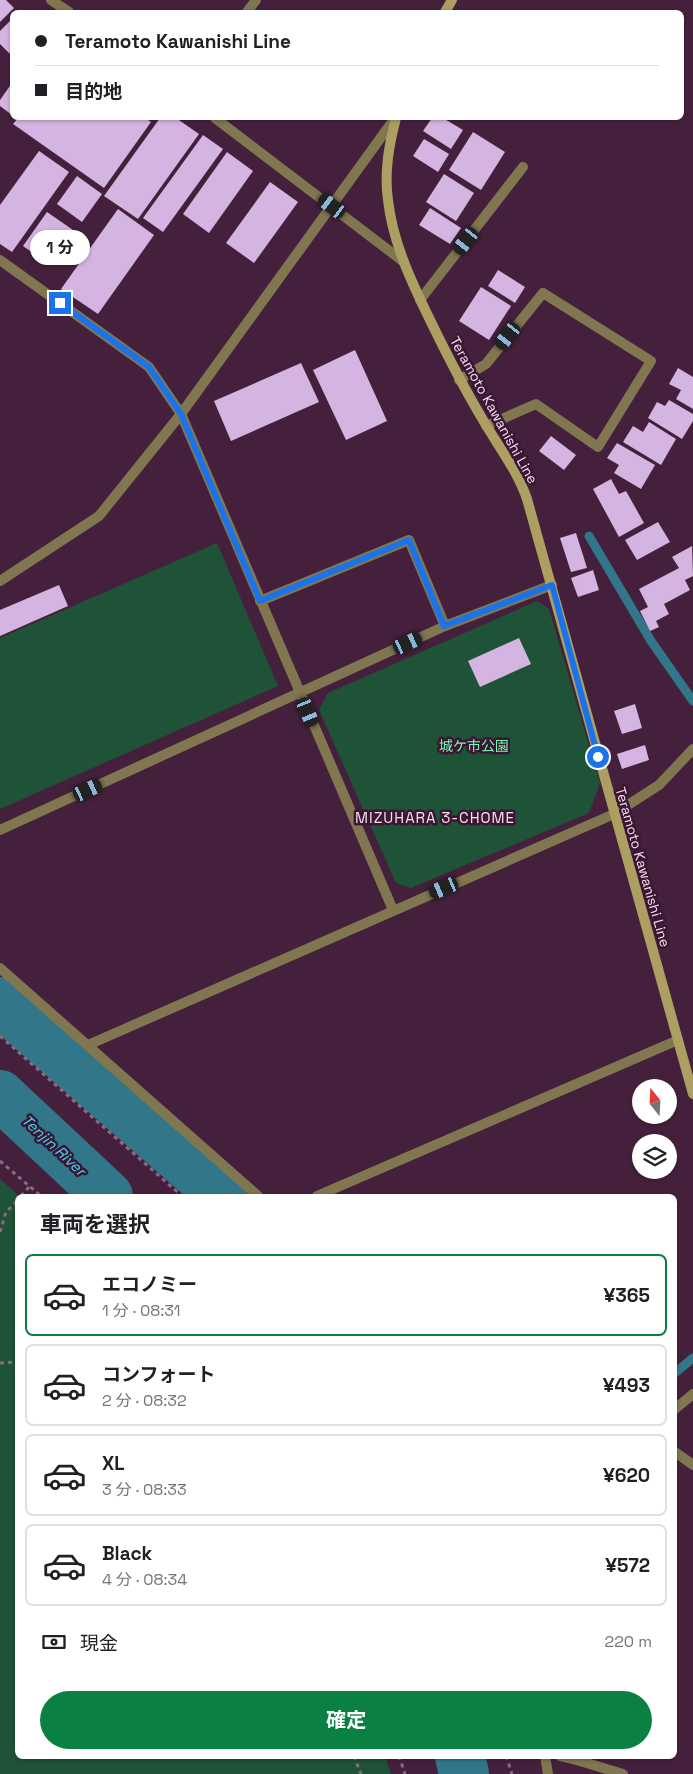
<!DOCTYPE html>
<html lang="ja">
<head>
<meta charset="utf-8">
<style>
  :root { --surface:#fff; --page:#f6f6f6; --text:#202124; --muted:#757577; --line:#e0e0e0; --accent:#0b8043 }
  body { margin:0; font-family:"Space Grotesk","Noto Sans JP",sans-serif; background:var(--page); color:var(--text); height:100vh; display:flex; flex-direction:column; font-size:19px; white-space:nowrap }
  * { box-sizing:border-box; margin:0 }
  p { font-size:16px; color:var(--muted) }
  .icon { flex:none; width:28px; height:28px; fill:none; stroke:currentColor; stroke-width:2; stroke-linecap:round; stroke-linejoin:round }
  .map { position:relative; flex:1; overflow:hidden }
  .side { position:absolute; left:15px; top:1194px; width:662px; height:565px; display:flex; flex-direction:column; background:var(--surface); border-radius:8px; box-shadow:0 1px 4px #0004 }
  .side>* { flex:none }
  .guide { position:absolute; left:10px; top:10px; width:674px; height:110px; border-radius:8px; box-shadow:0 1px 4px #0004; display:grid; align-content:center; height:110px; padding:0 25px; background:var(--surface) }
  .needle { width:32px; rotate:342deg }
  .fabs { position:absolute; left:632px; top:1079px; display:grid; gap:10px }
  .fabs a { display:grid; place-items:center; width:45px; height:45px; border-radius:50%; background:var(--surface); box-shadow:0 1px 4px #0004; font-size:25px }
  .end { position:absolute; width:22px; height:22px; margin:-11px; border:6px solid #1a73e8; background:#fff; box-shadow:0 0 0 2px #fff }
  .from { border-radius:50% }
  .bubble { position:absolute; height:35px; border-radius:18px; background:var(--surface); box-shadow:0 1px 4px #0004; font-size:16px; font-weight:700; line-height:35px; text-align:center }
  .car { position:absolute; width:15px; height:30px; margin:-15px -8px; border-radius:6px; box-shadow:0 0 4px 1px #0007; background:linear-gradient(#222 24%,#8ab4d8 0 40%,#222 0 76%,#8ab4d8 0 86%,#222 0) }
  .guide b { display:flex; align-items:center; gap:18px; height:48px; font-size:19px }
  .guide b+b { border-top:1px solid var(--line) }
  .guide i { width:12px; height:12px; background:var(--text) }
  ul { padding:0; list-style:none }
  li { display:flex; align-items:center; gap:15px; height:82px; margin:0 10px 8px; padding:0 15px; border:2px solid var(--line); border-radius:8px }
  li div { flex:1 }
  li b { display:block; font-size:19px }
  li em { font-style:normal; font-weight:700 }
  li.on { border-color:var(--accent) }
  li>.icon { width:45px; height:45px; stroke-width:1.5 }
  h2 { padding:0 25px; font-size:22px; line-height:60px }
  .pay { display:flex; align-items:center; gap:12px; height:55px; padding:0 25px; font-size:19px }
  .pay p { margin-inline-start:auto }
  .button { display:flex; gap:10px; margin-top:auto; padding:10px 25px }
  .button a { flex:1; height:58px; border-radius:30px; background:var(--accent); color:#fff; font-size:20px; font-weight:700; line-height:58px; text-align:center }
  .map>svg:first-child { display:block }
  .green { fill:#1e5337 }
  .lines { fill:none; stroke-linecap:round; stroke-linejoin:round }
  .stream { stroke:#317789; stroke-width:9 }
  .river { stroke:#317789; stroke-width:50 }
  .building { fill:#d4b4e0 }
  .path { stroke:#8b6a82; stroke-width:3; stroke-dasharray:4 4; stroke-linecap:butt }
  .minor { stroke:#807751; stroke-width:10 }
  .tertiary { stroke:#807751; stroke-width:10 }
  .secondary { stroke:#ad9f61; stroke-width:10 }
  .route { stroke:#1a73e8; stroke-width:6 }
  .labels { text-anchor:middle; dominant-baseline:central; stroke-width:5; stroke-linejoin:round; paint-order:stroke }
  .street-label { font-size:14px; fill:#f7deef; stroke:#3a1632 }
  .park-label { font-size:14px; fill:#77f9b2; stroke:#3a1632 }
  .neighbourhood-label { font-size:15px; letter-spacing:1px; fill:#f7deef; stroke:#3a1632 }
  .water-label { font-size:15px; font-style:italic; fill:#4ad1f2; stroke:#3a1632 }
</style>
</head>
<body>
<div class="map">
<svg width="693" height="1774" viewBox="0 0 693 1774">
  <rect width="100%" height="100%" fill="#45203c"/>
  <g class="green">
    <polygon points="217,543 278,686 0,809 0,638"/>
    <polygon points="537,601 549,609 600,783 589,813 411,888 396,883 319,710 328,693"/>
    <polygon points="0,1179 19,1196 18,1196 18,1756 385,1756 391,1774 0,1774"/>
  </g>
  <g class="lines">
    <g class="stream">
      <polyline points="589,536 651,641 693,701"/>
      <polyline points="675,1373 693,1358"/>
    </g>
    <g class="river">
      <polyline points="0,1002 223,1196"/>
      <polyline points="0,1095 108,1196"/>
      <polyline points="460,1756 464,1774"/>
    </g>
  </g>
  <g class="building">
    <polygon points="0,0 6,0 14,8 0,22"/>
    <polygon points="12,19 12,52 10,54 0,44 0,31"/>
    <polygon points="12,83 12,115 0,106 0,100"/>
    <polygon points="18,118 145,118 151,122 104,188 13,124"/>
    <polygon points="160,118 176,118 199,134 138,219 104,196"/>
    <polygon points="432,118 443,118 463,130 451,149 423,131"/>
    <polygon points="473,132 505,152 481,190 449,170"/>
    <polygon points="203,135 223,149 163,232 143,218"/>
    <polygon points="424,139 449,154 438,172 413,156"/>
    <polygon points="39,151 69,172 12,252 0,244 0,205"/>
    <polygon points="227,152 253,171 209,233 183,214"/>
    <polygon points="444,174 474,193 456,221 426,202"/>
    <polygon points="77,176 102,194 82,222 57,204"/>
    <polygon points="270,182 298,202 254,263 226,243"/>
    <polygon points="430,208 461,228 450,244 419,225"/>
    <polygon points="118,209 154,235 98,314 61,289"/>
    <polygon points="47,212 73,230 49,264 23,246"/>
    <polygon points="498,270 525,287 515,303 488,286"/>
    <polygon points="481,287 511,306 489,340 459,321"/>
    <polygon points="355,350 387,421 346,440 313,370"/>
    <polygon points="301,363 319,402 231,441 214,401"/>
    <polygon points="678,368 693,377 693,409 676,399 681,390 669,384"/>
    <polygon points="669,400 693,414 693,421 682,439 648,418 657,402 665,406"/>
    <polygon points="649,422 676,439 661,465 623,442 633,426 643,432"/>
    <polygon points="551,436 576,455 564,470 539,451"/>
    <polygon points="617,443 655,465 641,489 614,473 619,465 607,458"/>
    <polygon points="611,479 619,494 626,491 644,523 619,537 593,489"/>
    <polygon points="658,522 670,542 637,560 625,540"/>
    <polygon points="576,533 587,568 571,572 560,538"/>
    <polygon points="692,546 693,576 685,580 690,590 664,604 669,614 656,621 659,627 650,631 640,611 648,607 639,589 679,568 672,557"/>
    <polygon points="593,570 599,590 578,597 571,578"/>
    <polygon points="59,585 68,606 0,636 0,610"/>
    <polygon points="519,638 531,664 480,687 468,661"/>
    <polygon points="635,704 642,728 622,734 614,711"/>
    <polygon points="645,745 649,760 622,769 617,754"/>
  </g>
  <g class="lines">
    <g class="path">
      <polyline points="0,1036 182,1196"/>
      <polyline points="0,1161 41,1196"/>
      <polyline points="21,1196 30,1186"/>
      <polyline points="0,1232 6,1212 18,1200"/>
      <polyline points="0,1363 18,1362"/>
      <polyline points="354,1756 361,1774"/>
      <polyline points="399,1756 405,1774"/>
      <polyline points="506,1756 512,1774"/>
    </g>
    <g class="minor">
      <polyline points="51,0 69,12"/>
      <polyline points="247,12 256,0"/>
      <polyline points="215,118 404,262"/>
      <polyline points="0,260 149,367 181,414 393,910"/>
      <polyline points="420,300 523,167"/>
      <polyline points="459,380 486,364 543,293 651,361 598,447 536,404 486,426"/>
      <polyline points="0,581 99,516 181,414 395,118"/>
      <polyline points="445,626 552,585"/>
      <polyline points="0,830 445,626 409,540 260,601"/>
      <polyline points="0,968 258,1196"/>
      <polyline points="88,1045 614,814"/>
      <polyline points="317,1196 678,1040"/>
      <polyline points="675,1409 693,1394"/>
      <polyline points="675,1452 693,1465"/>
      <polyline points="545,1756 548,1774"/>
      <polyline points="560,1756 580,1761 623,1774"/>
    </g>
    <polyline class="tertiary" points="614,814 659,785 693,749"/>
    <g class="secondary">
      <polyline points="445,12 452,0"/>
      <path d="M396 118C389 145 384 172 388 200 393 244 412 283 431 322 447 355 464 388 483 420 498 446 517 470 527 499L693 1094"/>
    </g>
  </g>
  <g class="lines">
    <polyline class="route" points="60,303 149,367 181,414 260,601 409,540 444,626 552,585 598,757"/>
  </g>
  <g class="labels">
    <g class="street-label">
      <text transform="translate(494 410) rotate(61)">Teramoto Kawanishi Line</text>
      <text transform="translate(643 867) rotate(74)">Teramoto Kawanishi Line</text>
    </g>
    <g class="park-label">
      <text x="474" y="746">城ケ市公園</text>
    </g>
    <g class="neighbourhood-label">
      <text x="435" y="817">MIZUHARA 3-CHOME</text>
    </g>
    <g class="water-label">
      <text transform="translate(54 1145) rotate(43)">Tenjin River</text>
    </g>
  </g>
</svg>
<div class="fabs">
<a><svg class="needle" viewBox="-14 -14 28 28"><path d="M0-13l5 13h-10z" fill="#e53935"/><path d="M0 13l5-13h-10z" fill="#757577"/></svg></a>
<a><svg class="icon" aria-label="layers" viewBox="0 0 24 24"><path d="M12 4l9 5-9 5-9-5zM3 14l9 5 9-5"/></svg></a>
</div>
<i class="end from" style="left:598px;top:757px"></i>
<i class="end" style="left:60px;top:303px"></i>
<div class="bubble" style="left:30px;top:230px;width:60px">1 分</div>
<i class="car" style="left:332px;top:206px;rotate:307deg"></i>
<i class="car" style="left:466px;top:241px;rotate:218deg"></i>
<i class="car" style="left:508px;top:336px;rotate:218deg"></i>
<i class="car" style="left:408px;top:643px;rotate:65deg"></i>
<i class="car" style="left:308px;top:712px;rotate:157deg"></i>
<i class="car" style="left:88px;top:790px;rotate:65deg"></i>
<i class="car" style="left:444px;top:888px;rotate:247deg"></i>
<div class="guide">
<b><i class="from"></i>Teramoto Kawanishi Line</b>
<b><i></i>目的地</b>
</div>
<section class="side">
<h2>車両を選択</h2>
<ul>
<li class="on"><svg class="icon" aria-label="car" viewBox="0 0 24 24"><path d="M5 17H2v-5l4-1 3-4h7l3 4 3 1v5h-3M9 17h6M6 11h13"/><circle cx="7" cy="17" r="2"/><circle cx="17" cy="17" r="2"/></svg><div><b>エコノミー</b><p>1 分 · 08:31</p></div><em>¥365</em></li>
<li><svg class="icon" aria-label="car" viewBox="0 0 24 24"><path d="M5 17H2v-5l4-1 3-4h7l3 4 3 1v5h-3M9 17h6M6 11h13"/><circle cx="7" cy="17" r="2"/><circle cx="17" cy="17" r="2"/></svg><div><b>コンフォート</b><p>2 分 · 08:32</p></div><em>¥493</em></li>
<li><svg class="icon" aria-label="car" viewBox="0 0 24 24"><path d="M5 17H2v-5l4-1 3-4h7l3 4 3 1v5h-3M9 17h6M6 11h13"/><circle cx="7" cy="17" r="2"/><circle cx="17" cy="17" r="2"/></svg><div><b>XL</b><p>3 分 · 08:33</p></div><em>¥620</em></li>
<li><svg class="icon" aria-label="car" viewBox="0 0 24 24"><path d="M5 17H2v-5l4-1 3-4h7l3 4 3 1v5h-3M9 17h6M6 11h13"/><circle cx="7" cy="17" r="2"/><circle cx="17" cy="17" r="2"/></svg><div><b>Black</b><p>4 分 · 08:34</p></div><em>¥572</em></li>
</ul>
<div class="pay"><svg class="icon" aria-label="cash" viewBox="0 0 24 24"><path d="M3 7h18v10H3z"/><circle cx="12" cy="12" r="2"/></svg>現金<p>220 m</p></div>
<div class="button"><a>確定</a></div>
</section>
</div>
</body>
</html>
